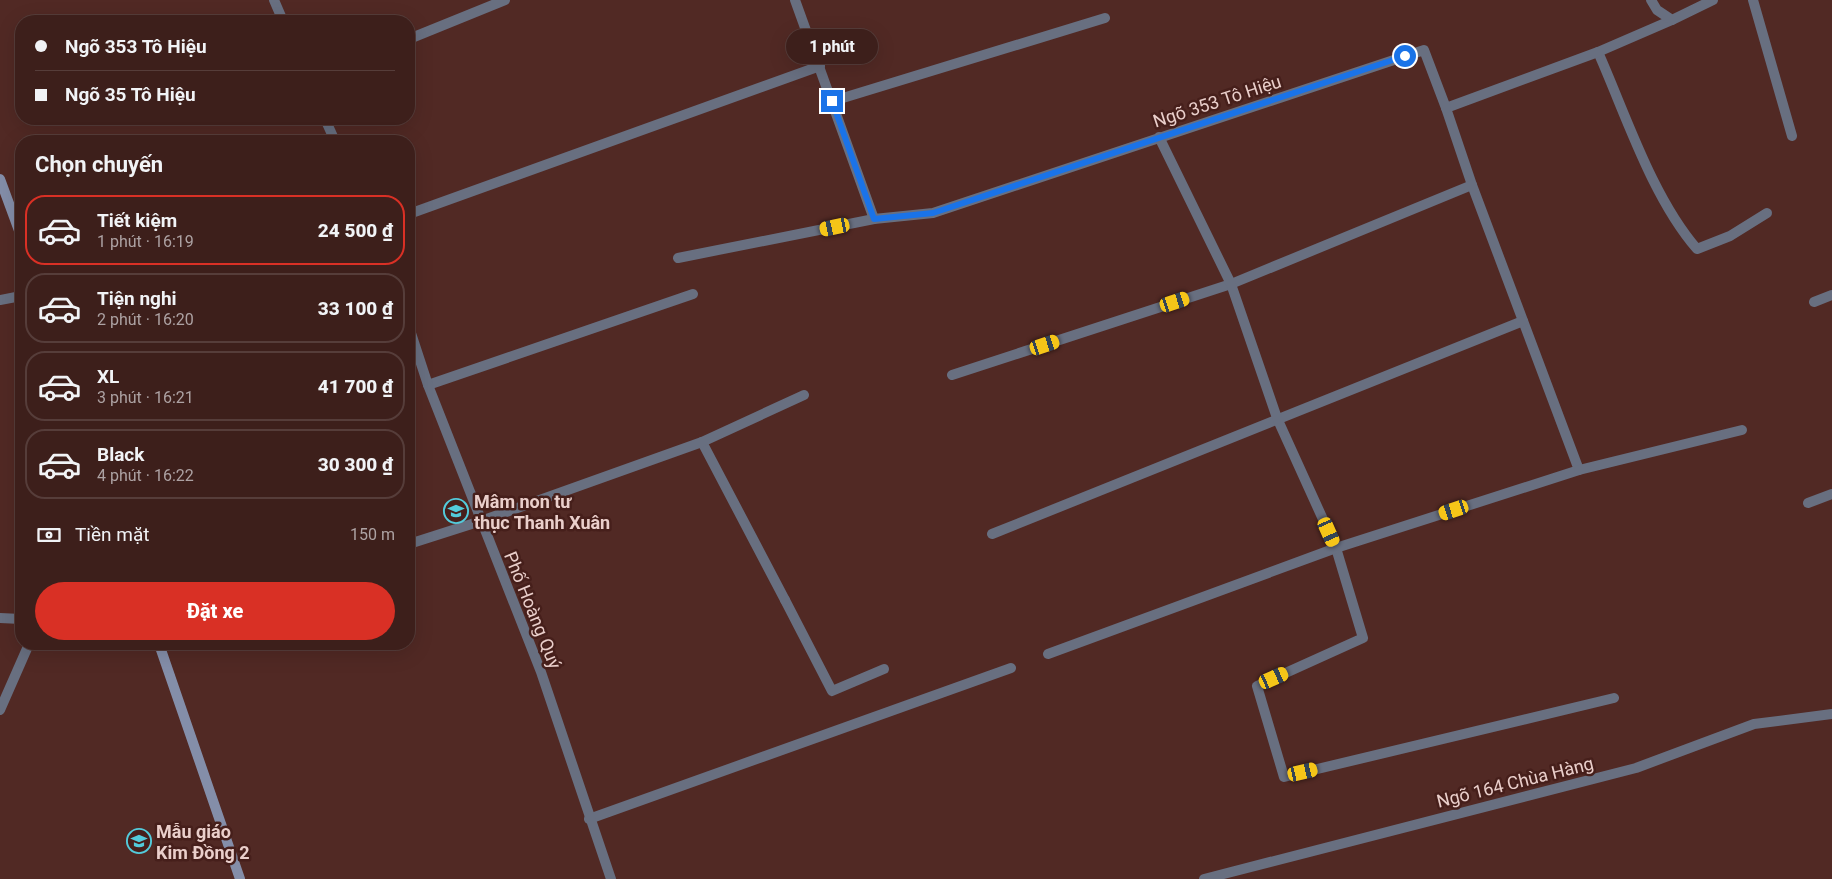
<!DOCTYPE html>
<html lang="vi">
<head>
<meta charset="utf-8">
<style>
  :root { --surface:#3d1f1b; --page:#482c28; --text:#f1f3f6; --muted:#ada2a3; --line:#563d3a; --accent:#d93025 }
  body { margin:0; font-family:Roboto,sans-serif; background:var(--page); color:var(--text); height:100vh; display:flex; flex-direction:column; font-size:19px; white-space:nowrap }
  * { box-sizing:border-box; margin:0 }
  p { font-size:16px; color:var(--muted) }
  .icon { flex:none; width:28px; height:28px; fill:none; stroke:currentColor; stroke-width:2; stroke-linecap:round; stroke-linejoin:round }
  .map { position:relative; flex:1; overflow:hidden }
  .side { position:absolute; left:15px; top:135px; width:400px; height:515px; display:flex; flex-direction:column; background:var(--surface); border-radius:20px; box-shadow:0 5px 20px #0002,0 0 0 1px var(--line) }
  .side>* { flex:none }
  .guide { position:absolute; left:15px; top:15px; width:400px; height:110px; border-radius:20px; box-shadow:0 5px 20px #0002,0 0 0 1px var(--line); display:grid; align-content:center; height:110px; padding:0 20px; background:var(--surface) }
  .end { position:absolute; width:22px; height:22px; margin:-11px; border:6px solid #1a73e8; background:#fff; box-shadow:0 0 0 2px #fff }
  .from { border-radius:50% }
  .bubble { position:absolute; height:35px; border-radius:18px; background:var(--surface); box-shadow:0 5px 20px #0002,0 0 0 1px var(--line); font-size:16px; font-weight:800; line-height:35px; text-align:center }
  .car { position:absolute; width:15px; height:30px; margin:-15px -8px; border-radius:6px; box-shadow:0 0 4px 1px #0007; background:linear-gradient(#f5c518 24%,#345 0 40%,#f5c518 0 76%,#345 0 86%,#f5c518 0) }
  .guide b { display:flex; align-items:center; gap:18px; height:48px; font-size:19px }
  .guide b+b { border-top:1px solid var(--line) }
  .guide i { width:12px; height:12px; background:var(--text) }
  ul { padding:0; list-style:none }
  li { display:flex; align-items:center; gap:15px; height:70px; margin:0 10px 8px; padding:0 10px; border:2px solid var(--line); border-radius:20px }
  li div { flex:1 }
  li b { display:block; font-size:19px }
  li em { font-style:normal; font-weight:800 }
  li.current { border-color:var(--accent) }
  li>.icon { width:45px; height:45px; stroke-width:1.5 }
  h2 { padding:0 20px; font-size:22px; line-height:60px }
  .pay { display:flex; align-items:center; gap:12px; height:55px; padding:0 20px; font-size:19px }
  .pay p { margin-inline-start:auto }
  .primary-button { display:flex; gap:10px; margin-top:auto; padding:10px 20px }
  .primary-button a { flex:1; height:58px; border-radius:30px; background:var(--accent); color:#fff; font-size:20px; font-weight:800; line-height:58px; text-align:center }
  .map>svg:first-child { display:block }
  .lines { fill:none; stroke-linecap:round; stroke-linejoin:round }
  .service { stroke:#686f80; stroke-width:10 }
  .minor { stroke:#686f80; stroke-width:10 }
  .secondary { stroke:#848ea9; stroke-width:10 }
  .route { stroke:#1a73e8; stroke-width:6 }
  .labels { text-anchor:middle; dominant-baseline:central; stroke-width:5; stroke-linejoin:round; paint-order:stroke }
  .street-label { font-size:18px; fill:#eacfcb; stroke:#461f1b }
  .poi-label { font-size:18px; font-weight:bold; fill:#eacfcb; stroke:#461f1b; text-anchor:start }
</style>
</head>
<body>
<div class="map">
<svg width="1832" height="879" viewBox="0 0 1832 879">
  <rect width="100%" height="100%" fill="#512924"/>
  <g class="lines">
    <g class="service">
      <polyline points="1753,0 1792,136"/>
      <polyline points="409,39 505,0"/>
      <path d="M1598 52C1626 115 1652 197 1697 249L1730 236 1767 213"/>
      <polyline points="833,101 1105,18"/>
      <polyline points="1472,185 1446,108 1598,52 1672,20"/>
      <polyline points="409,214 820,66"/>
      <polyline points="678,258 874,219 933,213 1424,50 1446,108"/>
      <polyline points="0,300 21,296"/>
      <polyline points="1814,302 1832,295"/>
      <polyline points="952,375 1231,284 1472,185 1579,470 1336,548 1363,638 1257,686 1284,777 1614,698"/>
      <polyline points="428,385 693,294"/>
      <polyline points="1579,470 1742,430"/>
      <polyline points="1808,503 1832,494"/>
      <polyline points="992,534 1523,321"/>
      <polyline points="409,544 481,521"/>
      <polyline points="785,600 832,691 884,669"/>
      <polyline points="0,618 21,619"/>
      <polyline points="1048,654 1336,548 1277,418 1231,284 1159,137"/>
      <polyline points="0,710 29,644"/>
      <polyline points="589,819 1011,668"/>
      <polyline points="1204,879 1636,768 1754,724 1832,714"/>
    </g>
    <g class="minor">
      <polyline points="274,0 283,21"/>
      <polyline points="795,0 874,219"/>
      <polyline points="1651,0 1657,10 1672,20 1713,0"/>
      <polyline points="325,119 335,141"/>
      <polyline points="409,327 428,385 541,672 611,879"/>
      <polyline points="702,442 785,600"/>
      <polyline points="481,521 702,442 804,395"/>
    </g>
    <g class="secondary">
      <polyline points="0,179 21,236"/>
      <polyline points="159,644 240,879"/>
    </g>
  </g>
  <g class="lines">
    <polyline class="route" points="832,101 874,219 933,213 1405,56"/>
  </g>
  <defs>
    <symbol id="school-ring" viewBox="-11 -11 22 22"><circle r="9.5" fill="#461f1b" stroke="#53cbdb" stroke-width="1.5"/><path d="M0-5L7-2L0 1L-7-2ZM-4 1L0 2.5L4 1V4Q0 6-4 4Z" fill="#53cbdb"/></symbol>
  </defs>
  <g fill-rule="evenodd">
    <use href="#school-ring" x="442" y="497" width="28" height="28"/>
    <use href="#school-ring" x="125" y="827" width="28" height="28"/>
  </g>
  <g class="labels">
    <g class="street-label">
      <text transform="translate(1217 101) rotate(-18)">Ngõ 353 Tô Hiệu</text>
      <text transform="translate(533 610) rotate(68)">Phố Hoàng Quý</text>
      <text transform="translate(1515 782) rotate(-14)">Ngõ 164 Chùa Hàng</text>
    </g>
    <g class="poi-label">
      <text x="474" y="501">Mâm non tư<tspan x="474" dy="21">thục Thanh Xuân</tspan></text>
      <text x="156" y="831">Mẫu giáo<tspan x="156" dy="21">Kim Đồng 2</tspan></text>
    </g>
  </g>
</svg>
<i class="end from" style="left:1405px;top:56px"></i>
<i class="end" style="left:832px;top:101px"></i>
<div class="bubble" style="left:786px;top:29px;width:92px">1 phút</div>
<i class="car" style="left:835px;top:227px;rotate:258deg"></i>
<i class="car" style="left:1175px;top:302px;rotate:72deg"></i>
<i class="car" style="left:1045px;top:345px;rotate:72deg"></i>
<i class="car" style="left:1454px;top:510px;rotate:252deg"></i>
<i class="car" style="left:1329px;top:532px;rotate:156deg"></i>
<i class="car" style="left:1274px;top:678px;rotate:66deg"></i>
<i class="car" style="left:1303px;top:772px;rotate:77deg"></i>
<div class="guide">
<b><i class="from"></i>Ngõ 353 Tô Hiệu</b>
<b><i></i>Ngõ 35 Tô Hiệu</b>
</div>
<section class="side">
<h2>Chọn chuyến</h2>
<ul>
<li class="current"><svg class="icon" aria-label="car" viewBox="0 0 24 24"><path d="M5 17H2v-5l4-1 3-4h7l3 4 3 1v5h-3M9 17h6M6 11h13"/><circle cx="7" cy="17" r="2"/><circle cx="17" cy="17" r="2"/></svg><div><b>Tiết kiệm</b><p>1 phút · 16:19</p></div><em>24 500 ₫</em></li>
<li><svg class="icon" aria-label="car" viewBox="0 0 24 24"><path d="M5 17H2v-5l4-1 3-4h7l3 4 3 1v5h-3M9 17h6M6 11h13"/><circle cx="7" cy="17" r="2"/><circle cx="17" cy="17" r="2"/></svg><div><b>Tiện nghi</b><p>2 phút · 16:20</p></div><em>33 100 ₫</em></li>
<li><svg class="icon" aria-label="car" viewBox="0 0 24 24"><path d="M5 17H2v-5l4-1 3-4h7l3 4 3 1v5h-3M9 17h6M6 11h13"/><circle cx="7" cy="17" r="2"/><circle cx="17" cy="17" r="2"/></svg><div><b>XL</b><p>3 phút · 16:21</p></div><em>41 700 ₫</em></li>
<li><svg class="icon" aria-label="car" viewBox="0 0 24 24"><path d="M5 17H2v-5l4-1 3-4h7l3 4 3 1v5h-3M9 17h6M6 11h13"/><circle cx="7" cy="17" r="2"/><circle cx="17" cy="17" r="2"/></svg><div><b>Black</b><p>4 phút · 16:22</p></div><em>30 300 ₫</em></li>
</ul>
<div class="pay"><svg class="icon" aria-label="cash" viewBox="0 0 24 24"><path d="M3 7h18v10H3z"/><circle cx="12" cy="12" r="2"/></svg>Tiền mặt<p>150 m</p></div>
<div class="primary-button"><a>Đặt xe</a></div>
</section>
</div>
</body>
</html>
